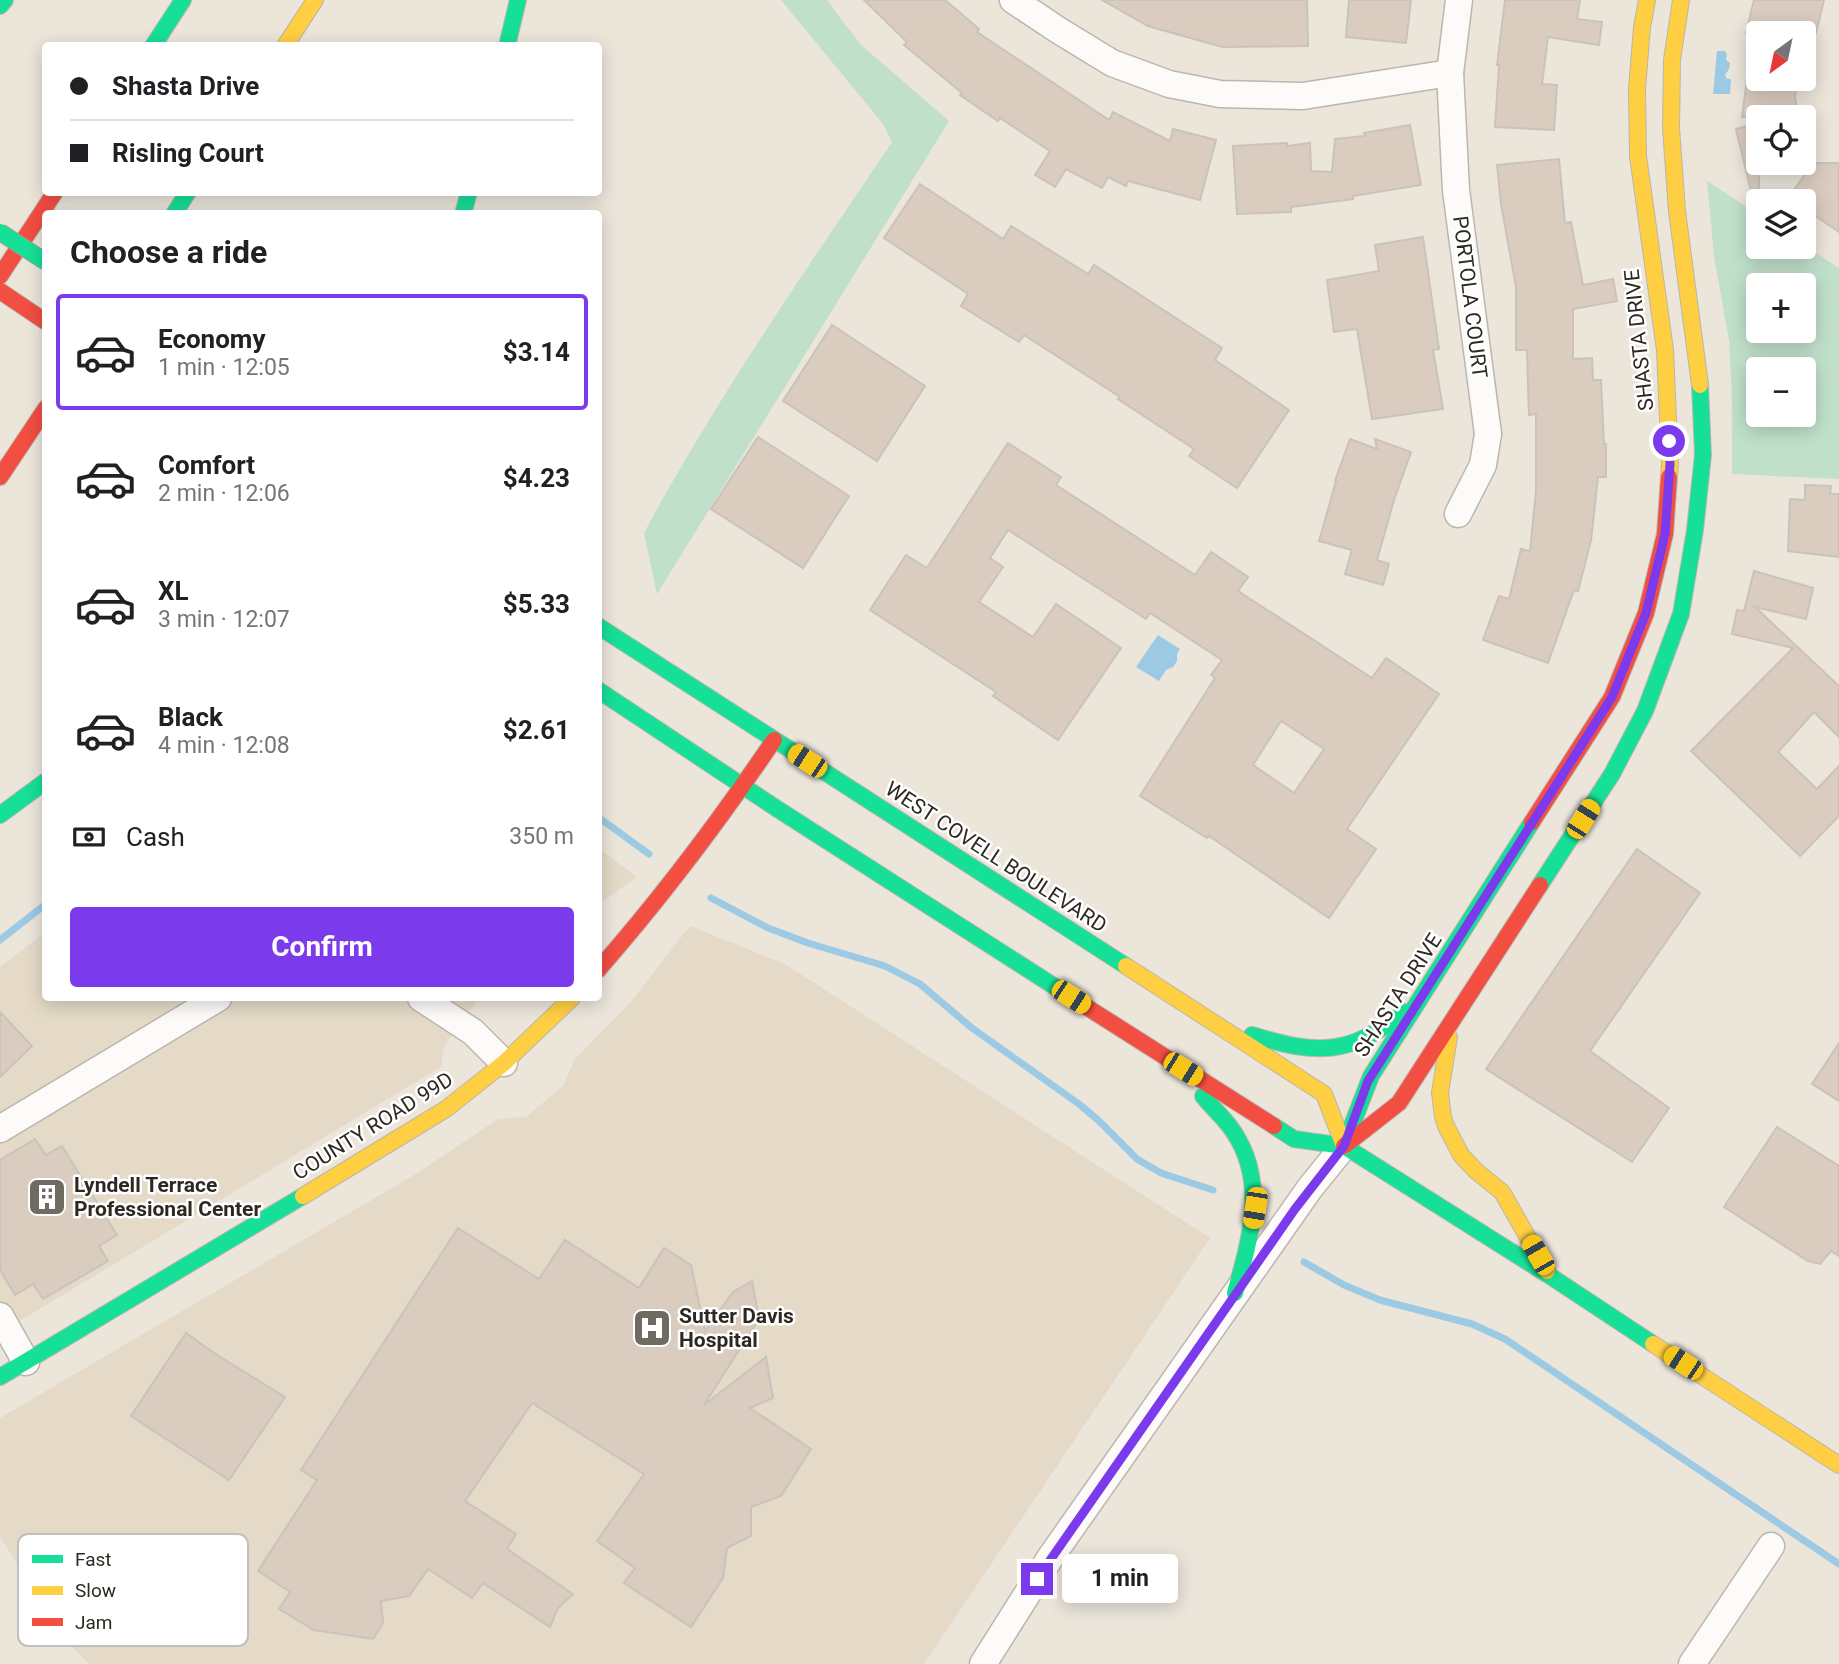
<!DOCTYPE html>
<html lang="en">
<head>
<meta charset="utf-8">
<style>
  :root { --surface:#fff; --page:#f2f2f2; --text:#202124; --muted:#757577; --line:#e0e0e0; --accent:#7c3aed }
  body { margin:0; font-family:Roboto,sans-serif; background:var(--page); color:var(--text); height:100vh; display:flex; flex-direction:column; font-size:26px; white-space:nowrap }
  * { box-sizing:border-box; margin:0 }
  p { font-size:23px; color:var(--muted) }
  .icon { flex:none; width:38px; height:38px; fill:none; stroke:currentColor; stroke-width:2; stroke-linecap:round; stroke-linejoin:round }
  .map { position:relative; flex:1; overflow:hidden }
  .side { position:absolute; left:42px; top:210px; width:560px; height:791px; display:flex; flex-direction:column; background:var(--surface); border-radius:7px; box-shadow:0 4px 18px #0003 }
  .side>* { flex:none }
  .hud { position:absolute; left:42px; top:42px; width:560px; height:154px; border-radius:7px; box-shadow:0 4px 18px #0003; display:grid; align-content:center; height:154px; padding:0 28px; background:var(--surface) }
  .needle { width:46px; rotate:213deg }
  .fabs { position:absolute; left:1746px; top:21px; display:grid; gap:14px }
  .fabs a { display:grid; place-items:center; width:70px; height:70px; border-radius:7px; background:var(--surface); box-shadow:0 4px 18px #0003; font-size:35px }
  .end { position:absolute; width:32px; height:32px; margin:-16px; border:9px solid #7c3aed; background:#fff; box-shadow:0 0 0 4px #fff }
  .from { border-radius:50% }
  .bubble { position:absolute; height:49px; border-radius:7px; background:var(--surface); box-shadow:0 4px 18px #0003; font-size:23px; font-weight:700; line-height:49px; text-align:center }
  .car { position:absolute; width:21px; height:42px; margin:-21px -10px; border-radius:9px; box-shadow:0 0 5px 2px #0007; background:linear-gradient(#f5c518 24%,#345 0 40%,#f5c518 0 76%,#345 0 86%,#f5c518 0) }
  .hud b { display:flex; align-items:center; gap:24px; height:66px; font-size:26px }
  .hud b+b { border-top:2px solid var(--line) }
  .hud i { width:18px; height:18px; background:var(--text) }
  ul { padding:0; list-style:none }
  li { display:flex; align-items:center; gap:21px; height:116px; margin:0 14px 10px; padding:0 14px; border:4px solid transparent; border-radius:7px }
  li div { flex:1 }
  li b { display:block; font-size:26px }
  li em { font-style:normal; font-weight:700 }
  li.active { border-color:var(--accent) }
  li>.icon { width:63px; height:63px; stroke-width:1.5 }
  h2 { padding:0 28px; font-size:32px; line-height:84px }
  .pay { display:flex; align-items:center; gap:18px; height:77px; padding:0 28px; font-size:26px }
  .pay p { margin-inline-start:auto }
  .action { display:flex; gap:14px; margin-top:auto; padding:14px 28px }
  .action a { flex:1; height:80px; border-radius:7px; background:var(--accent); color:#fff; font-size:28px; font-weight:700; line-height:80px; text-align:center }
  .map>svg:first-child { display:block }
  .built { fill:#e4dac7 }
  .green { fill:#c1e0cb; fill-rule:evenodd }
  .water { fill:#9cc9e3 }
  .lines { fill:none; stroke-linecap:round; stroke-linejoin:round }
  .stream { stroke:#9cc9e3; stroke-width:7 }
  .building { fill:#dbccc0; stroke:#c9c3bc; stroke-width:2; fill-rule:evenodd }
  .street-casing { stroke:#bbb6ae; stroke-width:29 }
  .fast-casing { stroke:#bbb6ae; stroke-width:18 }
  .slow-casing { stroke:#bbb6ae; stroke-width:18 }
  .jam-casing { stroke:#bbb6ae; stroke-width:18 }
  .street { stroke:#fcfbf9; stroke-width:26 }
  .fast { stroke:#16e098; stroke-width:16 }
  .slow { stroke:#ffcf43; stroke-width:16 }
  .jam { stroke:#f24e42; stroke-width:16 }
  .fast-bridge-casing { stroke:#a29c8e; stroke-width:18; stroke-linecap:butt }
  .fast-bridge { stroke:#16e098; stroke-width:16 }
  .route { stroke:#7c3aed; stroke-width:9 }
  .labels { text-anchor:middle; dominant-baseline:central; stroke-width:5; stroke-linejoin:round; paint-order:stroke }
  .street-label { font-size:21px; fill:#2d2922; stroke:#fff }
  .poi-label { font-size:21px; font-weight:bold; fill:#2d2922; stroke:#fff; text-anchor:start }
  .key { fill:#fff; stroke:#c0bfbd; stroke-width:2 }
  .key-label { font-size:19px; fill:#2d2922 }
</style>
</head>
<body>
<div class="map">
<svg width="1839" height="1664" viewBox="0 0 1839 1664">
  <rect width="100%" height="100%" fill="#ebe5da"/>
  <g class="built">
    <polygon points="599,849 637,877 599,904"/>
    <polygon points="690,926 785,964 1210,1238 924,1664 89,1664 71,1646 45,1610 0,1536 0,1418 414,1175 498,1119 526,1117 564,1085 574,1060 629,1004"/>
    <polygon points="45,932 46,998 500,998 476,1002 444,1046 441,1067 0,1333 0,967"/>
  </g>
  <g class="green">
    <path d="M781 0H827L860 44 949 121 657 594 644 533C717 397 806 270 892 142L883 124Z"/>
    <path d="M1707 181 1759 215V247H1804V245L1839 268V479L1732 474V399L1729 341 1714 256ZM1759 285H1804V331H1759ZM1759 369H1804V415H1759Z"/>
  </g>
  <g class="water">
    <polygon points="1717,51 1725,51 1727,55 1726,60 1730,63 1729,69 1725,75 1727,79 1731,79 1730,94 1713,94"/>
    <polygon points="1158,635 1180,649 1177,654 1177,661 1173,667 1166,670 1159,681 1136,667"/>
  </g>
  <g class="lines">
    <g class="stream">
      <polyline points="598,817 649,854"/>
      <polyline points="711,898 768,928 808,943 885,966 920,984 972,1028 1079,1104 1098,1120 1137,1159 1161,1173 1213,1190"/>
      <polyline points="0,940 46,904"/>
      <polyline points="1304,1262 1344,1285 1380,1300 1472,1324 1505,1339 1839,1564"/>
    </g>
  </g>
  <g class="building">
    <polygon points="864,0 945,0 979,29 977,32 1109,120 1113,112 1170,141 1173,129 1216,140 1200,200 1128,181 1126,186 1108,177 1102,188 1066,169 1055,187 1035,175 1050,151 1000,118 998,121 960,95 962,93 904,45 907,42"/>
    <polygon points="1102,0 1307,0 1308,46 1222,47 1148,26"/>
    <polygon points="1349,0 1411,0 1406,43 1346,37"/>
    <polygon points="1505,0 1580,0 1577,19 1602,22 1599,45 1548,37 1542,84 1557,85 1554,130 1495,127 1499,65 1497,65"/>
    <polygon points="1754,0 1824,0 1816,33 1746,33"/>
    <polygon points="1747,79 1797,79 1795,98 1799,117 1742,117"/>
    <polygon points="1759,123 1759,190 1751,191 1736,129"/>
    <polygon points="1410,125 1421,185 1353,196 1353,199 1291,207 1291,212 1237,214 1233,146 1287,143 1287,146 1310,143 1311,171 1332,172 1335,139 1365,136 1364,133"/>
    <polygon points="1559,159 1565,223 1571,222 1583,285 1613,279 1617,301 1573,309 1573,359 1592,358 1593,380 1601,380 1604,444 1606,444 1606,477 1598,477 1591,540 1578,591 1574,590 1548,663 1483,640 1499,596 1509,599 1521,549 1530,551 1536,491 1536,414 1529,415 1527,350 1516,350 1516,287 1501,204 1497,165"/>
    <polygon points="1813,163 1839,163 1839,232 1804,208 1804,201 1795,201 1789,197"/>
    <polygon points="920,184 1003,239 1011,226 1088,274 1094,265 1222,348 1215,360 1289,410 1237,488 1189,456 1194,449 1118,399 1120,397 1024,335 1019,342 961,306 968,294 884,238"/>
    <polygon points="1423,237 1439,349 1433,350 1443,409 1372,419 1357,329 1334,332 1327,280 1379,271 1375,245"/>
    <polygon points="832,325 925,386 877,461 783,401"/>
    <polygon points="758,437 849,496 803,568 711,509"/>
    <polygon points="1350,439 1377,449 1375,439 1411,452 1394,500 1377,560 1389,564 1383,585 1345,574 1352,550 1319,541 1336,481 1335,481"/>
    <path d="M1008 443 1061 477 1056 485 1195 575 1211 552 1248 577 1238 591 1372 678 1386 658 1439 694 1347 829 1376 849 1329 918 1209 836 1207 838 1140 796 1215 678 1211 675 1222 660 1150 613 1146 619 1008 530 990 558 1003 567 979 602 1033 637 1056 604 1121 648 1058 740 993 696 996 692 870 610 906 555 927 568ZM1281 721 1324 749 1294 793 1253 765Z"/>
    <polygon points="1805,485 1831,486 1830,494 1839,494 1839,557 1788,551 1790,499 1805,500"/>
    <polygon points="1754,571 1813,588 1806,619 1755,607 1839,686 1839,737 1814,712 1778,752 1817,789 1839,766 1839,816 1800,856 1691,751 1793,648 1732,634 1737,610 1744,611"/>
    <polygon points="1637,849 1700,893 1590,1051 1669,1108 1632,1162 1486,1069"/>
    <polygon points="0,1012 32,1046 0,1077"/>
    <polygon points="1839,1043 1839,1101 1812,1084"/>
    <polygon points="1777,1127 1839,1166 1839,1256 1831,1251 1820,1264 1808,1261 1724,1207"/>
    <polygon points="35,1139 46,1155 62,1146 117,1235 99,1246 108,1261 43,1299 33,1284 15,1295 0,1270 0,1160"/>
    <polygon points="458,1228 539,1279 565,1240 639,1288 664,1248 691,1265 705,1331 733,1292 752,1281 759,1319 704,1405 766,1357 773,1398 750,1408 811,1449 781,1496 751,1507 751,1536 727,1548 723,1578 691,1627 624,1583 635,1568 597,1541 644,1474 532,1403 465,1501 516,1534 507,1549 573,1594 558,1608 550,1627 483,1583 472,1598 428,1569 409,1596 381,1601 383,1623 373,1639 314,1630 279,1609 290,1592 258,1571 317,1480 301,1470"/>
    <polygon points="186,1333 217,1355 285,1397 229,1480 131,1416"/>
  </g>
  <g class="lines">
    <defs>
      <g id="street">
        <polyline points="1013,0 1058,30 1112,63 1169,84 1220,94 1303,96 1450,73"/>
        <polyline points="1458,514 1483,465 1488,434 1456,190 1450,73 1459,0"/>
        <polyline points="421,998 473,1032 504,1063"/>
        <polyline points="0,1129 218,998"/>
        <polyline points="0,1316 26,1362"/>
        <polyline points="983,1664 1050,1558 1310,1188 1344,1146"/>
        <polyline points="1692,1664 1771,1546"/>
      </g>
      <g id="fast">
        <polyline points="0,6 5,0"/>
        <polyline points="153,46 183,0"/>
        <polyline points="507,46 518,0"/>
        <polyline points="174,214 188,192"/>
        <polyline points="463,214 469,192"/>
        <polyline points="598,626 1126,966"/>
        <polyline points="598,690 779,810 1085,1006"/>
        <polyline points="0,815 46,781"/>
        <polyline points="1540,885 1612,774 1645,711 1681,614 1695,530 1703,455 1700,385"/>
        <path d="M1252 1035C1318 1055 1349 1056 1404 1012"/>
        <path d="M1203 1096C1213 1109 1227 1120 1235 1134 1267 1184 1250 1240 1235 1293"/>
        <polyline points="1274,1126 1294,1139 1344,1146 1550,1276 1653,1344"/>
        <polyline points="1344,1146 1371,1076 1532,822"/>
        <polyline points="0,1377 303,1196"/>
      </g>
      <g id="slow">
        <polyline points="1647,0 1642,27 1637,89 1638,156 1665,350 1670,464 1669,477"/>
        <polyline points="1681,0 1672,60 1671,128 1677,211 1700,385"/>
        <polyline points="285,46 315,0"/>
        <polyline points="1126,966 1324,1094 1344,1146"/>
        <polyline points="1449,1037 1440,1093 1443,1117 1446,1126 1461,1155 1476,1171 1502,1192 1547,1271"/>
        <polyline points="303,1196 446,1109 504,1063 572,998"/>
        <polyline points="1653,1344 1839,1465"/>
      </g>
      <g id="jam">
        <polyline points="0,276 55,192"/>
        <polyline points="0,291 46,322"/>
        <polyline points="0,477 46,408"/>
        <polyline points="1532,822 1612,697 1646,613 1665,534 1669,477"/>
        <path d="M598 970C662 897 720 820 774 740"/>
        <polyline points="1085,1006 1274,1126"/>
        <polyline points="1344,1146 1399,1103 1540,885"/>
      </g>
    </defs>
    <use href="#street" class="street-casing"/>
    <use href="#fast" class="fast-casing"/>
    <use href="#slow" class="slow-casing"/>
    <use href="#jam" class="jam-casing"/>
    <use href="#street" class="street"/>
    <use href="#fast" class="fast"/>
    <use href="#slow" class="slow"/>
    <use href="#jam" class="jam"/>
    <defs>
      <polyline id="fast-bridge" points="0,232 46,262"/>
    </defs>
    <use href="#fast-bridge" class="fast-bridge-casing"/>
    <use href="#fast-bridge" class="fast-bridge"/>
  </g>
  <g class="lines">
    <polyline class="route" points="1037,1579 1295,1209 1344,1146 1368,1081 1612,697 1646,613 1665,534 1670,464 1669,441"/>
  </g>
  <defs>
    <symbol id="building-square" viewBox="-11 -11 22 22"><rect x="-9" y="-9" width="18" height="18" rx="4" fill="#706b62" stroke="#fff"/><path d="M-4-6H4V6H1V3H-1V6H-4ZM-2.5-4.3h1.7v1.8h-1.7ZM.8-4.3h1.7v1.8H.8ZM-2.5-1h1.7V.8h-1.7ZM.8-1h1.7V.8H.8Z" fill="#fff"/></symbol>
    <symbol id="hospital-square" viewBox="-11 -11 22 22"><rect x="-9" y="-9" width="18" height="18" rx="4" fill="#706b62" stroke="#fff"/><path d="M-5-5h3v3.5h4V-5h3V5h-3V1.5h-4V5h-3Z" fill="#fff"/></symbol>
  </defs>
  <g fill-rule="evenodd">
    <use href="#building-square" x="25" y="1175" width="44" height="44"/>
    <use href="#hospital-square" x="630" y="1306" width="44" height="44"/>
  </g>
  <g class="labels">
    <g class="street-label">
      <text transform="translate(1470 297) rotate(83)">PORTOLA COURT</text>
      <text transform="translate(1639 340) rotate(-96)">SHASTA DRIVE</text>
      <text transform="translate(996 857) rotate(33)">WEST COVELL BOULEVARD</text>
      <text transform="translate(1398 995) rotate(-57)">SHASTA DRIVE</text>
      <text transform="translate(373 1126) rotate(-32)">COUNTY ROAD 99D</text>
    </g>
    <g class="poi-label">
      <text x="74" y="1185">Lyndell Terrace<tspan x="74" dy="24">Professional Center</tspan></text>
      <text x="679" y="1316">Sutter Davis<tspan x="679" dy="24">Hospital</tspan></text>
    </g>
  </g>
  <rect x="18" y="1534" width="230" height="112" rx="10" class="key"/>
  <rect x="32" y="1555" width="31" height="8" fill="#16e098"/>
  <rect x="32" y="1586" width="31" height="9" fill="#ffcf43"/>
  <rect x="32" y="1618" width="31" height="8" fill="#f24e42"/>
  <g class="key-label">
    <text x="75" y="1566">Fast</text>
    <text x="75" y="1597">Slow</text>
    <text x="75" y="1629">Jam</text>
  </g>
</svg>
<div class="fabs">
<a><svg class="needle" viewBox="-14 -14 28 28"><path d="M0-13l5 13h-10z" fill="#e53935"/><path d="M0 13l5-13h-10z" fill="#757577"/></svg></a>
<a><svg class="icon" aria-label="locate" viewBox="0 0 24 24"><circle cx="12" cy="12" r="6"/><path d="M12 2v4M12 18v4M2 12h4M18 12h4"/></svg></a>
<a><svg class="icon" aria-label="layers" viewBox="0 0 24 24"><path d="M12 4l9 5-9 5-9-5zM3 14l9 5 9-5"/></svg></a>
<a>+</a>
<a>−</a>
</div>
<i class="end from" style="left:1669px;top:441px"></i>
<i class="end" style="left:1037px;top:1579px"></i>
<div class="bubble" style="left:1062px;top:1554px;width:116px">1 min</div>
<i class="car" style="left:807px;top:761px;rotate:303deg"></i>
<i class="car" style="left:1583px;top:819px;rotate:32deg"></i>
<i class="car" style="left:1071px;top:997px;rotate:123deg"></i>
<i class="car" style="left:1183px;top:1069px;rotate:122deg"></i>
<i class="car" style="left:1255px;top:1208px;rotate:189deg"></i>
<i class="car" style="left:1538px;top:1255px;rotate:330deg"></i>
<i class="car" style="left:1683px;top:1363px;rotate:303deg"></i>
<div class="hud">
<b><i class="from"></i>Shasta Drive</b>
<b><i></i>Risling Court</b>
</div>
<section class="side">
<h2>Choose a ride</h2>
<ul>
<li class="active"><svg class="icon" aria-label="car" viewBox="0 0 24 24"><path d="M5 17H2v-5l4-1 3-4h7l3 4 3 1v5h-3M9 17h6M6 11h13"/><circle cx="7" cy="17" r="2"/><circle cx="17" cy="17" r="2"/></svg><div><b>Economy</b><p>1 min · 12:05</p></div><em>$3.14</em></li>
<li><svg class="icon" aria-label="car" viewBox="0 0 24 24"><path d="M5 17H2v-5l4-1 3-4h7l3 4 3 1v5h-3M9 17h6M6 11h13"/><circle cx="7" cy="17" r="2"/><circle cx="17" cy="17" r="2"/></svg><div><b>Comfort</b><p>2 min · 12:06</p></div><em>$4.23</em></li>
<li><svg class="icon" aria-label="car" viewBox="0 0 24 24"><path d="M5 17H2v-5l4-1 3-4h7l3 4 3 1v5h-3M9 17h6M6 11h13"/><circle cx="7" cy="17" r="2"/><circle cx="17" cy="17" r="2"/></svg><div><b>XL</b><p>3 min · 12:07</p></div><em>$5.33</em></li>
<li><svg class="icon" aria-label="car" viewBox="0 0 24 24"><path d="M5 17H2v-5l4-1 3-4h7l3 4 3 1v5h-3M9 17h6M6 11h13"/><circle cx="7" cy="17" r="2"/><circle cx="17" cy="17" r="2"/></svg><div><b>Black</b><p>4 min · 12:08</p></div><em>$2.61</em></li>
</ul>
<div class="pay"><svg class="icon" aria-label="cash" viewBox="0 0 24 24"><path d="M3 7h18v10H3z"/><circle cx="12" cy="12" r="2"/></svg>Cash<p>350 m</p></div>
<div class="action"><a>Confirm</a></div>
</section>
</div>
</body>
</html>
